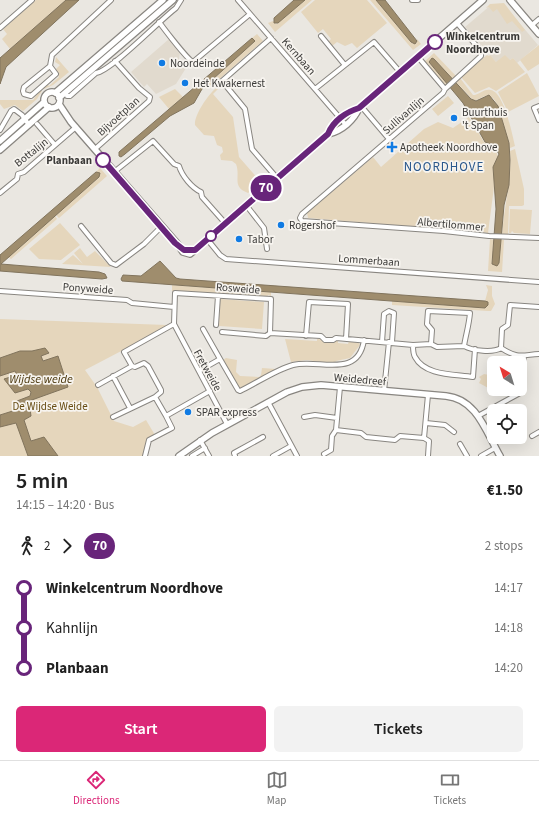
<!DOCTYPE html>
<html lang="en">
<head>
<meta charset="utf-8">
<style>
  :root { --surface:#fff; --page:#f2f2f2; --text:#222; --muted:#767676; --line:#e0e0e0; --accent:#db2777 }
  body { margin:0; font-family:"Source Sans 3",sans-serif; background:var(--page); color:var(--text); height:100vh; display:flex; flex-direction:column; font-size:15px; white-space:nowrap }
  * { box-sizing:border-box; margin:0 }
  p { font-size:13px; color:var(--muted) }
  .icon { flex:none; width:22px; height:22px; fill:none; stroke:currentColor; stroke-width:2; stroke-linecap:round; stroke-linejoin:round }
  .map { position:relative; height:456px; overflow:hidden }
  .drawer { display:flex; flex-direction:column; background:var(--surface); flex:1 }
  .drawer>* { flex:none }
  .badge { padding:0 8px; border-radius:13px; font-size:14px; line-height:26px }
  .needle { width:26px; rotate:322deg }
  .buttons { position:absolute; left:487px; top:356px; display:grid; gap:8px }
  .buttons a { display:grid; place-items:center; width:40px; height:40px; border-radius:6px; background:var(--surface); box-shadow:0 4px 16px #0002; font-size:20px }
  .map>.badge { position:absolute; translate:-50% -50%; box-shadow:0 0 0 2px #fff }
  .legs { display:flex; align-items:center; gap:6px; height:44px; padding:0 16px; font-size:13px }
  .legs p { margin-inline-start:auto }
  .headline { display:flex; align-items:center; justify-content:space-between; height:68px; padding:0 16px }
  h1 { font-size:22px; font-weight:600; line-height:30px }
  .cta { display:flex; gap:8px; margin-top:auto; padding:8px 16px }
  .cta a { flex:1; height:46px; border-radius:6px; background:var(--accent); color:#fff; font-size:16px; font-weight:600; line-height:46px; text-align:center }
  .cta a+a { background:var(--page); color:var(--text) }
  ul { padding:0 16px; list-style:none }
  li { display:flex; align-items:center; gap:14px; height:40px; font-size:15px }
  li i { display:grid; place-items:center; width:6px; height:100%; margin:0 5px; background:currentColor }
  li i::after { content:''; width:10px; height:10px; margin:-5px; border:3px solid; border-radius:50%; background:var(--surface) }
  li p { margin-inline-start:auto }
  li:first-child i { background:linear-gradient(#0000 50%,currentColor 0) }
  li:last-child i { background:linear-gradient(currentColor 50%,#0000 0) }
  .tabs { display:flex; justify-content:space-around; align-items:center; height:56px; border-top:1px solid var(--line); background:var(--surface); font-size:11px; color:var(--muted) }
  .tabs a { display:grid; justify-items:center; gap:2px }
  .tabs .on { color:var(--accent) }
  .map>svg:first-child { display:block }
  .built { fill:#e1dace }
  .green { fill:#e5d6bc }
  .water { fill:#9f8d6d; stroke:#81745d }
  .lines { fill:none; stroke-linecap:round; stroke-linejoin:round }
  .minor-casing { stroke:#898681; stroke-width:6 }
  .tertiary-casing { stroke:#898681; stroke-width:8 }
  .minor { stroke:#fff; stroke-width:4 }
  .tertiary { stroke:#fff; stroke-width:5.5 }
  .line-1-casing { stroke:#fff; stroke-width:9 }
  .line-1 { stroke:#68257a; stroke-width:6 }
  .stop-1-dot { fill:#fff; stroke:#68257a; stroke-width:2 }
  .poi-dot { fill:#117be3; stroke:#f7f4ef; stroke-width:1.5 }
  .labels { text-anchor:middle; stroke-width:3.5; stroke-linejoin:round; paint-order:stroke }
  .stop-label { font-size:11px; font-weight:bold; fill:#3b3a38; stroke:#f7f4ef; text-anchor:start }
  .street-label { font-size:11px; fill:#3b3a38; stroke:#f7f4ef }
  .poi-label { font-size:11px; fill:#3b3a38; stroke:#f7f4ef; text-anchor:start }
  .park-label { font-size:11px; fill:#674c13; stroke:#f7f4ef }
  .water-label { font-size:12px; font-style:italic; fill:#4b370c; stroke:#f7f4ef }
  .quarter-label { font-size:13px; letter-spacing:1px; fill:#2b588c; stroke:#f7f4ef }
</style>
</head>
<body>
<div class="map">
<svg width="539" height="456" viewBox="0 0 539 456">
  <rect width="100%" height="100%" fill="#eae7e1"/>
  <path class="built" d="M491 5 505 6 538 45 517 63 513 58 510 60 496 62 465 27Z
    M169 39 180 52 179 59 186 68 176 84 156 94 147 84 144 87 131 72Z"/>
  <path class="green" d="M36 0H66L10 49 2 39 7 34 3 29Z
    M305 0H312L275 32 268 23 273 21 276 24 278 23Z
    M315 0H367L387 23 357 48 352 43 345 46 337 42 332 46 328 42 331 39 323 29 318 33 301 12Z
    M370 0H376L412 43 417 41V39L421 44 413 50Z
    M504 3 525 30 522 32 512 21 507 24 497 9 493 12 489 7 486 8 490 4Z
    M257 34 263 41 209 88 207 85 255 41 252 38Z
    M539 45V64L528 71 520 60Z
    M434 53 456 76 452 79 434 59 430 60 432 66 448 83 446 85 442 84 424 62Z
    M487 55 489 56 490 55 496 62 505 55 510 60 513 58 525 72 496 91 489 87 475 93 461 77Z
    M56 57 69 72 53 85 44 89 43 87 47 84 49 86 59 77 55 70 60 65 55 62Z
    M527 73 539 96 508 112 498 92Z
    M460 78 473 95C479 95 484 88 491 90 504 93 512 133 515 146L510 148 498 106 493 98 485 96 474 101 456 82Z
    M216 88 218 89 213 94 233 117 239 157 260 181 264 180 248 193C231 187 241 177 236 164L232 161 221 160 220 155 223 152 222 147 217 145 214 136 204 135 195 125C194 115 208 95 216 88Z
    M175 89 183 97 169 109 159 97Z
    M40 90 42 91 37 99 23 111 15 105 4 109 0 104V100H33Z
    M448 96 454 103 438 116 432 109Z
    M469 117 484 142 494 147 498 156 488 233 308 218 307 213 373 157 381 167 424 129 438 122 453 128Z
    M515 149 524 189V205L522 206H509L508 235H502C504 207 512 179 510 151Z
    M100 168 107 176 59 218 56 215 99 177 98 172H96Z
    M510 209 532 210 530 234 514 233 512 231 511 233H509Z
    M55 216 57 219 11 259 8 257Z
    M60 223 80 245 61 260 39 259 29 249Z
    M490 239 494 240 492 264 499 263 500 240H504L502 272 488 271Z
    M80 248 87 257 95 251 111 267 62 264 73 255 83 264 74 253Z
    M172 285 271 292V296L268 295 267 298 172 291Z
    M486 285 492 286V296L495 304 491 311H488L392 305V301L485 307 488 303 485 301 488 290Z
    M220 299 264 302 262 329 219 326Z
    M0 319 167 325V327L85 370 97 387 114 421 133 427 146 420 155 435 147 440 144 456H0Z
    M285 339 317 341V339H322L325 342H333L335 340H338V343L348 344 349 341 359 343 360 345 350 358 336 361 334 364 307 360 291 362Z
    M226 358 237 360 236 372 240 376 259 377 261 375 262 368 276 369 240 389 223 360Z
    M484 374 494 376 492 381 494 382V388L492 390 479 383 481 379 479 377Z"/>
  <path class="water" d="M66 0H79L6 67 0 84V58Z
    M294 0H305L278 23H274V18Z
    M376 0H385L417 41 415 44 411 42Z
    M252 38 255 41 202 89 194 103 170 116 125 154 121 157 119 156V152Z
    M432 58 434 59 471 99 476 101 489 95 498 106 509 143 510 160 509 185 504 205 499 263 497 266 492 264 496 209 493 167 499 154 493 145 485 142 463 103 429 62Z
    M96 172 100 173 99 177 1 264 99 272 105 274 107 278 102 279 0 271V255Z
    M160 261 176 278 180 279 485 301 488 302V305L485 308 122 281 121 279 123 275 141 276Z
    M45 348 49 353 41 356 43 361 58 356 68 387 29 401 31 416 24 420 31 441 44 437 58 456H28L16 423 0 427V415L19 409 17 401 30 396 31 392 28 389 15 393 4 379 17 375 15 371 0 376V358L20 351H32Z"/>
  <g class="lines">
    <g class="minor-casing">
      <path id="minor" d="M238 0 346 125
        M412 0H418
        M159 22C165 30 188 60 193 62L250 14
        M457 23 481 51V56L445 89 443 93 302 214 300 218 302 221 444 231 489 236 539 238
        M532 25 539 19
        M0 28 32 0
        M321 36 344 64
        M271 38 222 81 245 109 252 149 277 178
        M418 57 445 89
        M50 66 24 87 23 91 24 94 31 96 56 74 50 66 52 55 111 0
        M315 89 374 42 400 72
        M67 96H70L96 73C111 71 160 20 176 8L181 0
        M361 106 389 139
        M539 106 534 108 539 120
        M37 124 55 145
        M0 130 11 111 14 109 22 115 29 125
        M95 149 149 101 150 97 139 88 115 61
        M114 172 153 141 174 164 179 166C182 176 192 188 201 192L202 197 225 223
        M0 193 17 179 18 174 24 172 76 127
        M246 205 264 228 267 249
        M81 226 111 263 116 265 144 244 161 227
        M207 239 220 255 226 259 539 282
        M0 291 113 299 127 300 132 303 174 307
        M216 325 218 296
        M203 329 220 359
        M222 332 266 336 270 333
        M306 336 309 302 348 304 346 339
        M382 342 384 314 389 311 394 313 392 342
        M431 344 432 330 427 324 428 311 470 313C469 325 466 334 464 346
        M413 345C413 348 413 354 415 357 425 376 455 374 473 377L475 349
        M464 346C473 351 493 353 501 348
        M501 348 502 329 508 325 510 305 539 307
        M501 348C518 359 522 355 539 354
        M132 366 124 352 174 324
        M199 371 220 359 238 390 240 391C257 383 275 370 293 365 318 358 358 380 364 340
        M113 376 130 408
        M98 385 132 366 135 367 144 363 148 366 161 390V392L155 397 113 417
        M384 391 389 342
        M428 395 424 438 429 441 428 456
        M155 397 166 416 210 391
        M268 402 297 456
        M478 416 520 393 524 356
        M304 417 315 415 337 418
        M426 423 445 425 454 432
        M227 424 174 324 175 293 271 299 270 333 321 336 325 340H333L336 338 413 345 431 344 437 347 464 346
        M336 430 361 433 366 437 395 440 400 436 424 438
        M532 436 539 432
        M200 440 209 456
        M460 444 467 456
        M324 454 331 450 332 436 336 430 340 387
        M145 456 149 440 172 428 166 416
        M192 456 205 448
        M235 456 234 453 263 437
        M273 456 291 446
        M481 456 495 448"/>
    </g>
    <g class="tertiary-casing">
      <path id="tertiary" d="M510 0 539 34
        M44 100a8 8 0 1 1 16 0a8 8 0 1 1-16 0Z
        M55 93 163 0
        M59 98 173 0
        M59 104 71 122 181 248
        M328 134C333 121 346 112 359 108L483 0
        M0 141 44 102
        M0 150 49 107
        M179 246 183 252 190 254 328 134C342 131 354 120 359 108
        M179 456 212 433 287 392 302 387 321 385 446 396C477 399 486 432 500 456"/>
    </g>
    <use href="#minor" class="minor"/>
    <use href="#tertiary" class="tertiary"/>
  </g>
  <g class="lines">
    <g class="line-1-casing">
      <path id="line-1" d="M103 160 175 243 184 250H195L328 134C333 121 346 112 359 108L435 42"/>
    </g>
    <use href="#line-1" class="line-1"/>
  </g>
  <g class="stop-1-dot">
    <circle cx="435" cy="42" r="7"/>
    <circle cx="103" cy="160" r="7"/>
    <circle cx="211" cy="236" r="5"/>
  </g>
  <g class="poi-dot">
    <circle cx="162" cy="63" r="4"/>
    <circle cx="185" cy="83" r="4"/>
    <circle cx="454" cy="118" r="4"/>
    <path d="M390 141h4v4h4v4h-4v4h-4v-4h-4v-4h4z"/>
    <circle cx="281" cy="225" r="4"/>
    <circle cx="239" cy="239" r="4"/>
    <circle cx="188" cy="412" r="4"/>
  </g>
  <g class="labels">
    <g class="stop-label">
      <text x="446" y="40">Winkelcentrum<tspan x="446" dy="13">Noordhove</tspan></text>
      <text x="92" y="164" text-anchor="end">Planbaan</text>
    </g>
    <g class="street-label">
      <text transform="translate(299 56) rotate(49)" y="4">Kernbaan</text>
      <text transform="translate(403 115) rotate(-41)" y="4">Sullivanlijn</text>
      <text transform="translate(118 116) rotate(-42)" y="4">Bijvoetplan</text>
      <text transform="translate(31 152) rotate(-38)" y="4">Bottalijn</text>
      <text transform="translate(451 224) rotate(5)" y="4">Albertilommer</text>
      <text transform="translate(369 260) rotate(4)" y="4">Lommerbaan</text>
      <text transform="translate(88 288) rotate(4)" y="4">Ponyweide</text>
      <text transform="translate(238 288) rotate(4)" y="4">Rosweide</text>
      <text transform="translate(208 370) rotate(61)" y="4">Fretweide</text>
      <text transform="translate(360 379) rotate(5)" y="4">Weidedreef</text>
    </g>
    <g class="poi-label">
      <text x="170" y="67">Noordeinde</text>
      <text x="193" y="87">Het Kwakernest</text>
      <text x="462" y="116">Buurthuis<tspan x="462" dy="13">'t Span</tspan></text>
      <text x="400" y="151">Apotheek Noordhove</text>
      <text x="289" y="229">Rogershof</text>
      <text x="247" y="243">Tabor</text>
      <text x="196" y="416">SPAR express</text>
    </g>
    <g class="park-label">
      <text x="50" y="410">De Wijdse Weide</text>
    </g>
    <g class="water-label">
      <text x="41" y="383">Wijdse weide</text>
    </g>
    <g class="quarter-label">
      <text x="444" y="171">NOORDHOVE</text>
    </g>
  </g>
</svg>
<div class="buttons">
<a><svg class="needle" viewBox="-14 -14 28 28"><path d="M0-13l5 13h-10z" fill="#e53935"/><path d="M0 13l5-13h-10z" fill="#767676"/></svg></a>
<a><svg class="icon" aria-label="locate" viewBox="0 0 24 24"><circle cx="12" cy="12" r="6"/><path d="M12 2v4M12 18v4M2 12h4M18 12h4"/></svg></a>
</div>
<b class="badge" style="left:266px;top:188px;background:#68257a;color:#fff">70</b>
</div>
<section class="drawer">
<div class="headline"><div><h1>5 min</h1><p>14:15 – 14:20 · Bus</p></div><b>€1.50</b></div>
<div class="legs"><svg class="icon" aria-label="walk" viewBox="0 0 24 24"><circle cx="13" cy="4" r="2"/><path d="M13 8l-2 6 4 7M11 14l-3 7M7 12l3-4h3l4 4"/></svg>2<svg class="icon" aria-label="forward" viewBox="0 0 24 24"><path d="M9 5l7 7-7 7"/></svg><b class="badge" style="background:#68257a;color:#fff">70</b><p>2 stops</p></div>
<ul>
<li><i style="color:#68257a"></i><b>Winkelcentrum Noordhove</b><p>14:17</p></li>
<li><i style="color:#68257a"></i><span>Kahnlijn</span><p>14:18</p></li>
<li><i style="color:#68257a"></i><b>Planbaan</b><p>14:20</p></li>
</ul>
<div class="cta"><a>Start</a><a>Tickets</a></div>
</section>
<nav class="tabs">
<a class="on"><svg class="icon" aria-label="directions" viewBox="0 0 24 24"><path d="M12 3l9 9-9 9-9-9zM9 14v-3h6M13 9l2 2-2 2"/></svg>Directions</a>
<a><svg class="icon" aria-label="map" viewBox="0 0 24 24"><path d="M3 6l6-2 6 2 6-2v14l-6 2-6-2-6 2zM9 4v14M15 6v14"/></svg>Map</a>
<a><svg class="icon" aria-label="tickets" viewBox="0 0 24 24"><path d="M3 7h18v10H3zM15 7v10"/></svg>Tickets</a>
</nav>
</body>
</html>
